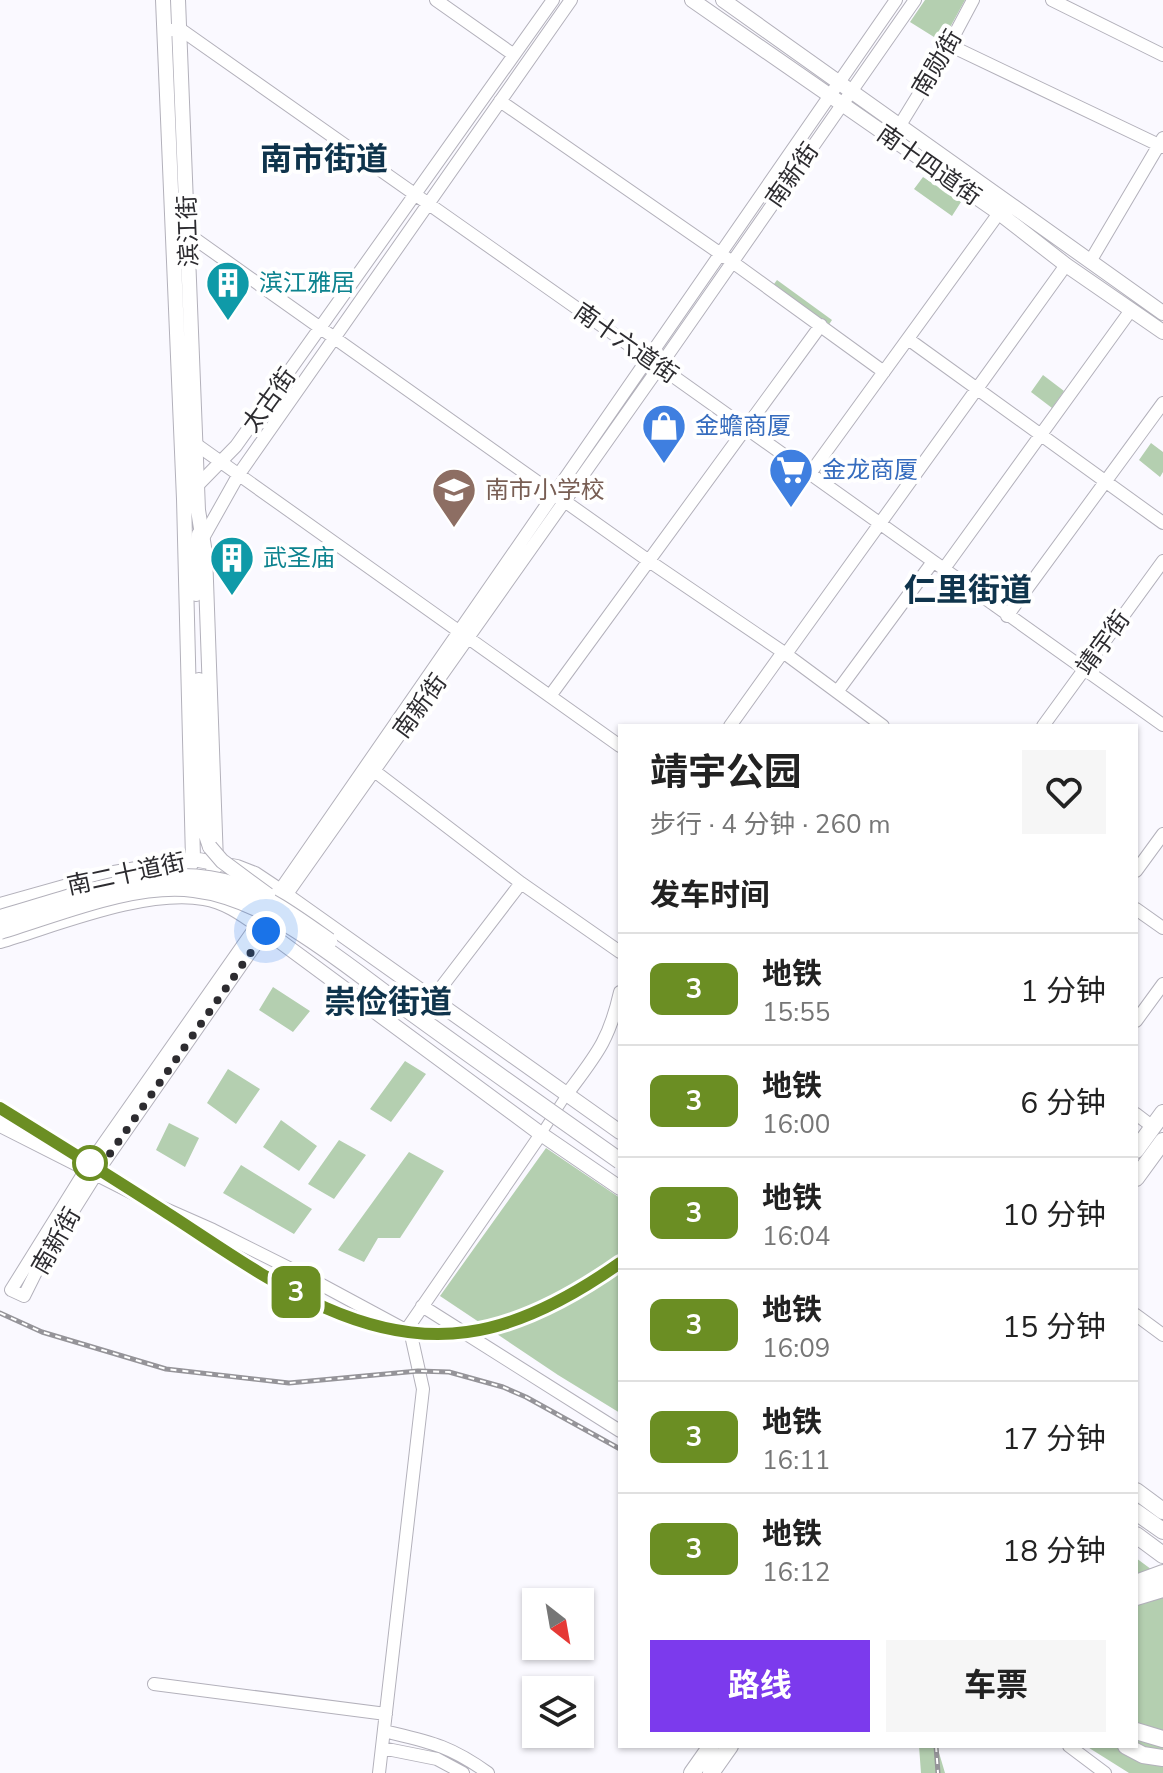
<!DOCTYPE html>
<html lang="zh">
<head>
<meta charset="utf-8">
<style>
  :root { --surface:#fff; --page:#f6f6f6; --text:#222; --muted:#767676; --line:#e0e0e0; --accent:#7c3aed }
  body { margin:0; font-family:"Nunito Sans","Noto Sans SC",sans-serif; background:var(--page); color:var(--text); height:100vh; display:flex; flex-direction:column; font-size:30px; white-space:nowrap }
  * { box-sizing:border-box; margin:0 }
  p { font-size:26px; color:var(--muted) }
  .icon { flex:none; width:44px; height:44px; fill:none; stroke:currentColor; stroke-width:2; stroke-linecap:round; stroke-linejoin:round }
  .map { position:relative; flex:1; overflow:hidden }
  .sheet { position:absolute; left:618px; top:724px; width:520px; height:1024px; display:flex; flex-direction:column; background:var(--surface); border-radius:0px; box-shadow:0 2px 6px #0004 }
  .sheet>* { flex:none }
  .badge { padding:0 16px; border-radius:12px; font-size:28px; line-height:52px }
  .needle { width:52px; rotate:149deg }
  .fabs { position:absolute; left:522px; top:1588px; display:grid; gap:16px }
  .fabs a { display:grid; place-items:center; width:72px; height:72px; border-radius:0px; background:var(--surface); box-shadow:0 2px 6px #0004; font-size:40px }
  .you { position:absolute; width:40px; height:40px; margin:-20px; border:6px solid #fff; border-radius:50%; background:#1a73e8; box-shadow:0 0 0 12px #1a73e833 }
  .map>.badge { position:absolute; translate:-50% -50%; box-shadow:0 0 0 4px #fff }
  h2 { padding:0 32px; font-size:30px; line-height:72px }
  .round { display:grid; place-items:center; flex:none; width:84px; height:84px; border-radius:0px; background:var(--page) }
  .summary { display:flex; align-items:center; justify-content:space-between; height:136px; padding:0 32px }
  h1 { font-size:38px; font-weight:700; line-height:60px }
  .primary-button { display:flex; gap:16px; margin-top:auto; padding:16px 32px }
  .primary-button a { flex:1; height:92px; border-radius:0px; background:var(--accent); color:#fff; font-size:32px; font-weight:700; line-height:92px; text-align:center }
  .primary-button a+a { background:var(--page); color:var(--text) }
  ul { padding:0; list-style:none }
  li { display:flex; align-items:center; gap:24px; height:112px; padding:0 32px; border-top:2px solid var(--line) }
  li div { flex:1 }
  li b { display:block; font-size:30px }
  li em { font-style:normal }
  li .badge { min-width:88px; font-weight:700; text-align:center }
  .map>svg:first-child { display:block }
  .green { fill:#b4cfb0 }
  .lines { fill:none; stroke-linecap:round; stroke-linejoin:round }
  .street-casing { stroke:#b3b1bb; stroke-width:11 }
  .secondary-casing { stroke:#b3b1bb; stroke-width:14 }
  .primary-casing { stroke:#b3b1bb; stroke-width:16 }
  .highway-casing { stroke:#b3b1bb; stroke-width:18 }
  .street { stroke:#fff; stroke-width:9 }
  .secondary { stroke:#fff; stroke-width:12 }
  .primary { stroke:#fff; stroke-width:14 }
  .highway { stroke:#fff; stroke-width:16 }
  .rail-casing { stroke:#959499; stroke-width:5 }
  .rail { stroke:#fff; stroke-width:2; stroke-dasharray:6; stroke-linecap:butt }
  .primary-bridge-casing { stroke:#b3b1bb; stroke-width:16; stroke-linecap:butt }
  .highway-bridge-casing { stroke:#b3b1bb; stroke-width:18; stroke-linecap:butt }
  .primary-bridge { stroke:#fff; stroke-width:14 }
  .highway-bridge { stroke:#fff; stroke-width:16 }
  .line-casing { stroke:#fff; stroke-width:18 }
  .line { stroke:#6b8e23; stroke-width:12 }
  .walk { stroke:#2d2c30; stroke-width:8; stroke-dasharray:0 14.4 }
  .stop-dot { fill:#fff; stroke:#6b8e23; stroke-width:4 }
  .labels { text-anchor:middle; stroke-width:8; stroke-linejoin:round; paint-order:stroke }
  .street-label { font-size:24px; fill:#2d2c30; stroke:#fff }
  .culture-label { font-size:24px; fill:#0d838f; stroke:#fff; text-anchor:start }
  .shop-label { font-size:24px; fill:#366cbe; stroke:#fff; text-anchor:start }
  .education-label { font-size:24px; fill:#785e54; stroke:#fff; text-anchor:start }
  .district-label { font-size:32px; font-weight:bold; fill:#0f344c; stroke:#fff }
</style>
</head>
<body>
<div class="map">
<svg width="1163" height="1773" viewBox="0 0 1163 1773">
  <rect width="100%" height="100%" fill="#faf9ff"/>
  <path class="green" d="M925 0H965L942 42 910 22Z
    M923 177 961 202 952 216 914 189Z
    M777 280 832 320 828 326 774 284Z
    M1043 375 1064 391 1052 408 1031 392Z
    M1151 443 1163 452V472L1160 477 1139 460Z
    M273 987 310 1011 293 1032 259 1010Z
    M405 1061 426 1074 391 1122 370 1109Z
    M228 1069 260 1089 236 1124 207 1103Z
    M281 1120 317 1146 299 1171 263 1147Z
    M169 1123 199 1138 185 1167 156 1150Z
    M339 1140 366 1155 334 1199 308 1184Z
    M546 1148 620 1198V1413L558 1375 440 1296Z
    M409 1152 444 1171 400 1238H378L364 1262 338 1250Z
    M241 1165 312 1209 294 1234 223 1193Z
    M1136 1558 1163 1578V1773H1129L1086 1746H1136Z
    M919 1746H937L945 1773H921Z"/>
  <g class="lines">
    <g class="street-casing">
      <path id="street" d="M541 1134 567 1094"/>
    </g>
    <g class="secondary-casing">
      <path id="secondary" d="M436 0 514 55
        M1052 0 1163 55
        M164 31 180 29 649 359 1163 725
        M949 45 1163 147
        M500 101 731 261 884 372
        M900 125 949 45 973 0
        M183 234H188L649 561 783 652 883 726
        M1091 260 1163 138
        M908 339 1163 523
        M190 440 620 746
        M809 475 999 213
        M193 490 236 446 553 0
        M203 538 239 474 571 0
        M943 570 1131 310
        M196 595 198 534
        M1007 616 1163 403
        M786 654 1066 265
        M837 692 932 563
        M550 696 821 325
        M730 726 783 652
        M1043 726 1163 561
        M373 770 521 883 620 952
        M1136 871 1163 834
        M276 896 896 0
        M282 901 660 366 915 0
        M1136 909 1163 928
        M262 918 90 1163 11 1290 24 1296 41 1262 100 1168 270 924
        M433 998 521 883
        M1136 1021 1163 984
        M567 1094C596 1055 609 1041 620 992
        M1136 1114 1153 1127
        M0 1117 51 1142
        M0 1126 154 1204 213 1230 309 1278 411 1333
        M422 1306 620 1431
        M1136 1315 1163 1335
        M154 1684 386 1714
        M384 1731C430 1742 449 1745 488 1773
        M1069 1746 1105 1773
        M382 1748 437 1759 463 1773
        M379 1773 423 1389 409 1326 541 1134"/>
    </g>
    <g class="primary-casing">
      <path id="primary" d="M163 0 184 499 193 859 177 896
        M178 0 198 510 205 553 216 862 207 890
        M692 0 999 213 1066 265 1163 332
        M723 0 1163 313
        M199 680 204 829 210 847
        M0 905 114 873 193 859 237 867 255 874 279 890 620 1132
        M0 941C58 924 144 888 204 898 224 901 241 913 258 925L541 1134 620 1188"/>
    </g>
    <g class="highway-casing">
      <path id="highway" d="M1136 1150 1163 1113
        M1136 1178 1163 1141
        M1136 1491 1163 1511
        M1136 1512 1163 1531
        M1136 1535 1163 1555
        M1136 1583 1163 1573
        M1136 1597 1163 1589
        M1136 1731 1163 1739
        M1126 1746 1143 1755 1163 1758
        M692 1773 711 1746
        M711 1773 730 1746"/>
    </g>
    <use href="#street" class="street"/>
    <use href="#secondary" class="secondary"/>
    <use href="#primary" class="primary"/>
    <use href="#highway" class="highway"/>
    <g class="rail-casing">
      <path id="rail" d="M0 1313 42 1332 166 1369 289 1383 418 1371 449 1372 503 1387 526 1397 620 1449
        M936 1746 938 1773"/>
    </g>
    <use href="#rail" class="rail"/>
    <g class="primary-bridge-casing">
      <path id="primary-bridge" d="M210 847 222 861 268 895"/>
    </g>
    <g class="highway-bridge-casing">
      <path id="highway-bridge" d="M0 918C70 899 163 860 234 885 268 897 299 920 329 941
        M0 931C57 914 134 881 194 889 271 898 346 966 408 1010 478 1061 549 1111 620 1161"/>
    </g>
    <use href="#primary-bridge" class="primary-bridge"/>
    <use href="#highway-bridge" class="highway-bridge"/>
  </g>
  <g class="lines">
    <g class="line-casing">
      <path id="line" d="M0 1108C55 1142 110 1176 164 1211 253 1268 354 1348 467 1332 521 1325 576 1294 620 1263"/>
    </g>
    <use href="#line" class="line"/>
    <path class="walk" d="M90 1163 100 1168 266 931"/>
  </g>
  <defs>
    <g id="building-pin" transform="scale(2.3)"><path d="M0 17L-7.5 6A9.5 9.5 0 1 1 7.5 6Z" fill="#0f9aa8" stroke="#fff"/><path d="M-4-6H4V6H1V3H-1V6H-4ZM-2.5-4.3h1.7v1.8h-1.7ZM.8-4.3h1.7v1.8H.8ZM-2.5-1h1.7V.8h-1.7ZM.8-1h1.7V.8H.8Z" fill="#fff"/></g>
    <g id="shop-pin" transform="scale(2.3)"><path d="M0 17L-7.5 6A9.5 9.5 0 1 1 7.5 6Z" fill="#3f7fe0" stroke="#fff"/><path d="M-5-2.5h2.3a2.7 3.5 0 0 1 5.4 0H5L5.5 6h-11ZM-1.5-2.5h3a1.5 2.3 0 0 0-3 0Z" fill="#fff"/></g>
    <g id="supermarket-pin" transform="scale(2.3)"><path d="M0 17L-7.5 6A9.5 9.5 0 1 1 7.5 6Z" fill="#3f7fe0" stroke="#fff"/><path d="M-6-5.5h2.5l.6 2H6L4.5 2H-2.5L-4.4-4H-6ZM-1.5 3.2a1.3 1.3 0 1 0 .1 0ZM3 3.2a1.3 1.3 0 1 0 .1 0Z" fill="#fff"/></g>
    <g id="school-pin" transform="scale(2.3)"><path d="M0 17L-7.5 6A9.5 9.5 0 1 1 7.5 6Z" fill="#8d6e63" stroke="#fff"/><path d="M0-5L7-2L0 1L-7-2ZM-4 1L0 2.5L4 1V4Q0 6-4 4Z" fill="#fff"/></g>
  </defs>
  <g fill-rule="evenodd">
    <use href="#building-pin" x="228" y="283"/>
    <use href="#shop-pin" x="664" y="426"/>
    <use href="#supermarket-pin" x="791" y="470"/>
    <use href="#school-pin" x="454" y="490"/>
    <use href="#building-pin" x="232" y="558"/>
  </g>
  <circle class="stop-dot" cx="90" cy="1163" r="16"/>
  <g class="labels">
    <g class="street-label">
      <text transform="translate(937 63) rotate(-59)" y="8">南勋街</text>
      <text transform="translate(929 165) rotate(35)" y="8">南十四道街</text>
      <text transform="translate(792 175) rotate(-55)" y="8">南新街</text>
      <text transform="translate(188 231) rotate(-92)" y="8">滨江街</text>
      <text transform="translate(626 343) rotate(35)" y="8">南十六道街</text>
      <text transform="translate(269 400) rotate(-54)" y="8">太古街</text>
      <text transform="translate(1103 643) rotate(-54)" y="8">靖宇街</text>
      <text transform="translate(420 706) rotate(-54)" y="8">南新街</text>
      <text transform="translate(126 874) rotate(-12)" y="8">南二十道街</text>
      <text transform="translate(56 1241) rotate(-60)" y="8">南新街</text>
    </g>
    <g class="culture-label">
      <text x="259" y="291">滨江雅居</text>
      <text x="263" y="566">武圣庙</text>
    </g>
    <g class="shop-label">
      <text x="695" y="434">金蟾商厦</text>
      <text x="822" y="478">金龙商厦</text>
    </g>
    <g class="education-label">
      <text x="485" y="498">南市小学校</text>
    </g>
    <g class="district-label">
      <text x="324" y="170">南市街道</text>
      <text x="968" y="601">仁里街道</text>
      <text x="388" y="1013">崇俭街道</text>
    </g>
  </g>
</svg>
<div class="fabs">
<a><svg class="needle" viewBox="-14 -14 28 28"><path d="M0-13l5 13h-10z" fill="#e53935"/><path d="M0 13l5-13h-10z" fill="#767676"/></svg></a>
<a><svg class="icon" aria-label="layers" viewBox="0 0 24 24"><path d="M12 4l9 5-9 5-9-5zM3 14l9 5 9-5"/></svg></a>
</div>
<div class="you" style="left:266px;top:931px"></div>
<b class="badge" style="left:296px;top:1292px;background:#6b8e23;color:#fff">3</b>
<section class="sheet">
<div class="summary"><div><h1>靖宇公园</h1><p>步行 · 4 分钟 · 260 m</p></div><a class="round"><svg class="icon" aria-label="heart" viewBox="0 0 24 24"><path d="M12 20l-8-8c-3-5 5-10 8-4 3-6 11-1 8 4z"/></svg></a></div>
<h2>发车时间</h2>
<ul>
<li><span class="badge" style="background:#6b8e23;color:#fff">3</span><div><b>地铁</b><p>15:55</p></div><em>1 分钟</em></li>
<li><span class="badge" style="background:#6b8e23;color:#fff">3</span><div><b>地铁</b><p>16:00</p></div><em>6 分钟</em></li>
<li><span class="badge" style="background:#6b8e23;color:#fff">3</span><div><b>地铁</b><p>16:04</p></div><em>10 分钟</em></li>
<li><span class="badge" style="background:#6b8e23;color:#fff">3</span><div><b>地铁</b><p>16:09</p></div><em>15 分钟</em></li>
<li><span class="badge" style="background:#6b8e23;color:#fff">3</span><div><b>地铁</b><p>16:11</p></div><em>17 分钟</em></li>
<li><span class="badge" style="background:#6b8e23;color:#fff">3</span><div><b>地铁</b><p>16:12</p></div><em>18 分钟</em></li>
</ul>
<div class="primary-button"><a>路线</a><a>车票</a></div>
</section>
</div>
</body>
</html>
